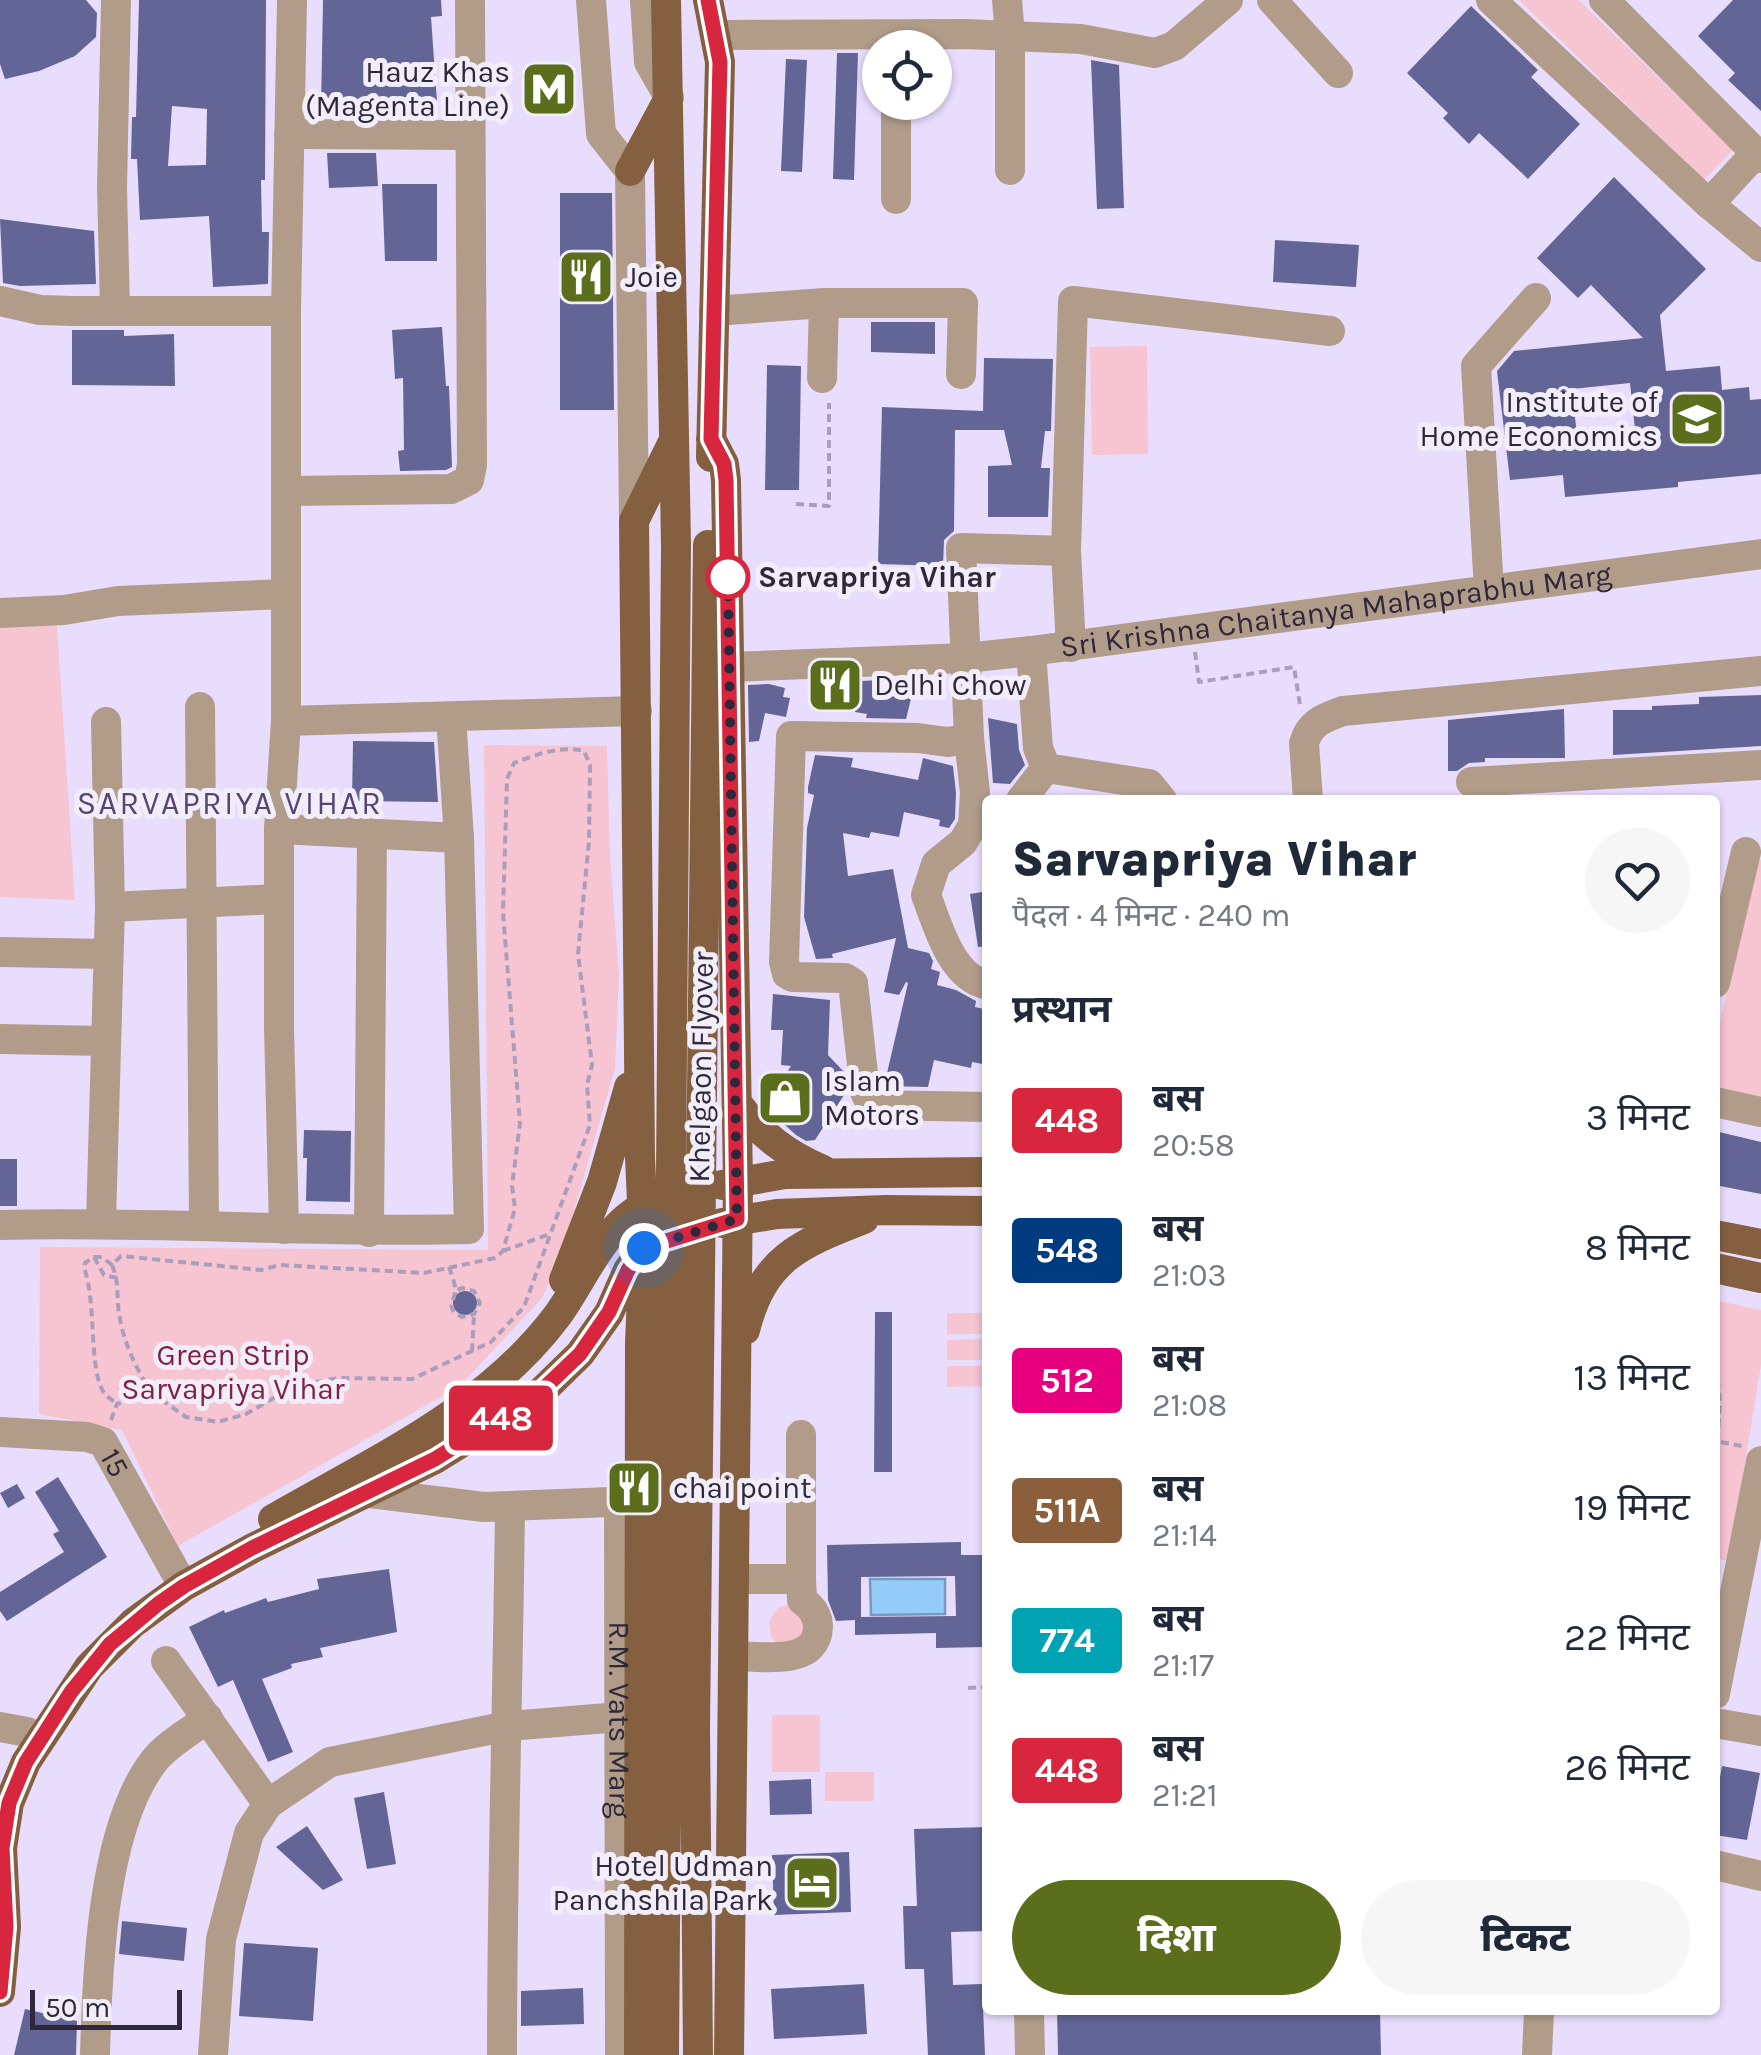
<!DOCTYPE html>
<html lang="hi">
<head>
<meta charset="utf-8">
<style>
  :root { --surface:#fff; --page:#f6f6f7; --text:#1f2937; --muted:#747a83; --accent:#5b6e1c }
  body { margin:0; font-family:Karla,"Noto Sans Devanagari",sans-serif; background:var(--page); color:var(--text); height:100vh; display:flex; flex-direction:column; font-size:38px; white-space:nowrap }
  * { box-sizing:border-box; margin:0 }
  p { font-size:32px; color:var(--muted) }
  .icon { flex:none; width:55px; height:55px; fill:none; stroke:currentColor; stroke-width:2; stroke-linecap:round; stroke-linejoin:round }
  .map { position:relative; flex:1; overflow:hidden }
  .sheet { position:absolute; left:982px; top:795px; width:738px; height:1220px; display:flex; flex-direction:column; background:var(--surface); border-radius:10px; box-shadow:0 2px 8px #0004 }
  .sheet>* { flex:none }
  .badge { padding:0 20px; border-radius:8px; font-size:35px; line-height:65px }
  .tools { position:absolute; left:862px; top:30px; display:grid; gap:20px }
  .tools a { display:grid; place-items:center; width:90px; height:90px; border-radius:50%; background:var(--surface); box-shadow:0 2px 8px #0004; font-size:50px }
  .scale { position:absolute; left:30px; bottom:25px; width:152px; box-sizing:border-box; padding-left:10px; border:5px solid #2f273b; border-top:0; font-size:28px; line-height:35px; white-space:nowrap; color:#2f273b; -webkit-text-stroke:8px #f2eef9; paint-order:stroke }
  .you { position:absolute; width:50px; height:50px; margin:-25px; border:8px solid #fff; border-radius:50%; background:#1a73e8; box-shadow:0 0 0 15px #1a73e833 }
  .map>.badge { position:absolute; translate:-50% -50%; box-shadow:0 0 0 5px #fff }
  h2 { padding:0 30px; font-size:38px; line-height:90px }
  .round { display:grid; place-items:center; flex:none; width:105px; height:105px; border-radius:52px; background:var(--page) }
  .overview { display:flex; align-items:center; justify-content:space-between; height:170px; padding:0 30px }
  h1 { font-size:48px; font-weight:800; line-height:75px }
  .cta { display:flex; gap:20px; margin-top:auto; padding:20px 30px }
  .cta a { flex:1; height:115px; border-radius:60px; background:var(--accent); color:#fff; font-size:40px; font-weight:800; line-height:115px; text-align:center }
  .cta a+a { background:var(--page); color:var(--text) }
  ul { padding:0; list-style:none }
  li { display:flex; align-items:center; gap:30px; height:130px; padding:0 30px }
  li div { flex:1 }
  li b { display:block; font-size:38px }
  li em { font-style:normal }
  li .badge { min-width:110px; font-weight:700; text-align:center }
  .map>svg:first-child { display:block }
  .green { fill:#f7c4d1 }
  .water { fill:#94ccf7; stroke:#769abf; stroke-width:2.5 }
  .building { fill:#636596; fill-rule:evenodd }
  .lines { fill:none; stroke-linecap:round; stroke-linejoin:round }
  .path { stroke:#a99ebb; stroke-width:4; stroke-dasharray:8 5; stroke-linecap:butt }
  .minor { stroke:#b19c8a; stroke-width:30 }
  .major { stroke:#846040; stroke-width:30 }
  .major-bridge { stroke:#846040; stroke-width:30 }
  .line-casing { stroke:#fff; stroke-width:22 }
  .line { stroke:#d7263d; stroke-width:15 }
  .walk { stroke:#2f273b; stroke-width:10; stroke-dasharray:0 18 }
  .stop-dot { fill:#fff; stroke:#d7263d; stroke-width:5 }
  .labels { text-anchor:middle; stroke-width:10; stroke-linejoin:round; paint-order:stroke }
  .poi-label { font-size:30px; fill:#2f273b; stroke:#f2eef9; text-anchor:start }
  .stop-label { font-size:30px; font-weight:bold; fill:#2f273b; stroke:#f2eef9; text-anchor:start }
  .street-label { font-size:30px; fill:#2f273b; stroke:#f2eef9 }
  .park-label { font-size:30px; fill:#811f45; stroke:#f2eef9 }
  .neighbourhood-label { font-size:32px; letter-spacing:2.5px; fill:#564472; stroke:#f2eef9 }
</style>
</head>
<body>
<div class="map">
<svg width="1761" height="2055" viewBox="0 0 1761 2055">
  <rect width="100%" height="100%" fill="#e9ddfe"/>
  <path class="green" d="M1519 0H1579L1733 150 1704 180Z
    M1147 346 1148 454 1092 455 1090 347Z
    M48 610 57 627 75 900 0 897V615Z
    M484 745 607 746 610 857 619 975 615 1069 560 1259 542 1298 460 1386 178 1546 122 1430 39 1414 40 1247 488 1250Z
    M1758 860H1761V1102L1715 1092V1043Z
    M1715 1300 1761 1310V1365L1729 1561 1715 1558Z
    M947 1313H987V1334H947Z
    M987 1339V1360H947V1340Z
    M947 1366H987V1386L947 1387Z
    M786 1605 802 1609 806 1639 776 1643 771 1637 769 1621 778 1608Z
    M772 1715H820V1772H772Z
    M825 1772H874V1801H825Z"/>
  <path class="water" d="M870 1579H945V1614L871 1615Z"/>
  <path class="building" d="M0 0H86L97 13 96 37 75 56 39 71 5 79 0 64Z
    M139 0H266L265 180H261L262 232H269L268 284 213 287 209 216 140 220 137 159H131L132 117H136ZM172 106 207 109 206 165 168 166Z
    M323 0H441L442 16 431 17 438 116 314 115V109L321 108Z
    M1733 0H1761V111L1728 80 1735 73 1698 36Z
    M1471 6 1538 70 1531 77 1580 124 1528 179 1479 133 1469 144 1443 118 1448 113 1407 73Z
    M837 53H858L854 180 833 179Z
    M786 59 807 60 802 172 781 171Z
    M1091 60 1119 65 1124 208 1097 209Z
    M327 153H376L378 186 329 188Z
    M1614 177 1706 269 1660 315 1666 371 1720 366 1722 390 1749 387 1750 400 1761 399V474L1678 482V487L1565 497 1563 475 1510 480 1497 371 1514 351 1643 338 1591 285 1578 298 1537 258ZM1630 383 1636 439 1578 445 1572 389Z
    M382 184H437V261H385Z
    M560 193H612L614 410H560Z
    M0 219 94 231 96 284 20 286 3 283Z
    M1275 240 1359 245 1356 287 1273 282Z
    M871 322H935V354L871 352Z
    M442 327 446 386H449L452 467 446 470 400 471 398 451 404 450 403 378 395 379 392 330Z
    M72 330H124V336L174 334 175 386 72 385Z
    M984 358 1053 359 1051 431H1045L1041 468H1050L1048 517H988V466L1012 465 1004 430H955L954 531 944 540 943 566 878 564 882 407 983 411Z
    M767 365 801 366 799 490H765Z
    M904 679 903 685 914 687 906 719 866 718 867 714 855 712 861 681Z
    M769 684 785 688 783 697 790 698 786 717 765 713 759 741 749 742 748 685Z
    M1761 695V746L1613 755V710H1652V706L1699 704V697Z
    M1564 709 1565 758H1485V762L1469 763 1457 771H1448V720Z
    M988 718 1017 724 1019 750 1025 765 1010 784 993 783Z
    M353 741 434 742 438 802 352 801Z
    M815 755 853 758 851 767 918 780 923 758 953 766 956 793 955 819 949 828 939 826 940 820 904 812 899 837 871 832 869 838 843 833 848 876 893 869 908 948 929 953 933 961 931 969 940 972 937 985 956 990 976 1001 975 1007 988 1010V1065L972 1062 971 1068 934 1060 928 1087 884 1086 908 983 906 982 899 995 884 992 896 938 832 954 833 958 816 959 804 917 807 828 814 795 808 793V787Z
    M988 891V946L978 947 970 894Z
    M773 994 830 1000 828 1055 844 1072 846 1092 815 1140 806 1141 796 1135 764 1106 791 1066 781 1065 783 1030H771Z
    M304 1130 351 1131 350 1202 306 1201 307 1158H303Z
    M1715 1131 1761 1142V1194L1715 1185Z
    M0 1159H17V1206H0Z
    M453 1303a12 12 0 1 1 24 0a12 12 0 1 1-24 0Z
    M875 1312H892V1472H874Z
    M58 1477 107 1557 7 1621 0 1611V1592L64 1552 53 1534 59 1531 35 1492Z
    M17 1484 25 1498 8 1508 0 1493Z
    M961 1542V1555H988V1607H983L984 1647 936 1648V1633L855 1635V1620L836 1621 828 1600 827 1545ZM955 1576 956 1616 861 1617V1577Z
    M389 1569 397 1632 320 1648 323 1657 291 1664 292 1668 262 1679 293 1752 268 1762 233 1680 218 1687 189 1627 224 1610 225 1613 266 1598 268 1602 319 1589 317 1579Z
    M1722 1766 1760 1773 1747 1840 1715 1835V1806Z
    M811 1779 812 1814 770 1815 769 1781Z
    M384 1792 396 1864 367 1869 354 1798Z
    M307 1826 343 1880 323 1890 276 1847Z
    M988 1827V1931L951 1932 953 1985 982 1984 985 2055H928L924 1969H905L903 1906H917L914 1829Z
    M849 1852 851 1912 774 1915 772 1855Z
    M122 1921 187 1928 184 1961 119 1954Z
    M244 1943 318 1948 313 2021 239 2016Z
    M864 1984 867 2034 774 2039 771 1989Z
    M583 1988 584 2024 521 2026V1991Z
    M25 2009 77 2021 76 2055H14Z
    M1057 2010H1380L1381 2055H1058Z"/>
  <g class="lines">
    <path class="path" d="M796 504 829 506V403
      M1195 652 1199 682 1294 667 1300 705
      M503 1251 550 1234
      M94 1257 104 1275 117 1278
      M112 1265 102 1257H94L85 1263 84 1268C97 1302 88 1368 104 1393 107 1397 112 1400 116 1403
      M449 1267C451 1273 456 1285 455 1291 454 1305 444 1307 462 1317L474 1314 480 1303 474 1291 462 1288 455 1291
      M472 1351 474 1316
      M1715 1354 1720 1402 1715 1478
      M111 1420 117 1404 152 1393 186 1417 218 1422 246 1414 277 1396 316 1382 339 1378 412 1379 491 1342 524 1307 590 1125 587 1085 592 1065 578 954 589 841 590 765 584 751C560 745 536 755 514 763L507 779 503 913 520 1123 512 1186 515 1208 503 1251 495 1258 424 1273 280 1265 261 1270 121 1256 112 1265C118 1280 117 1289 118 1304 120 1335 135 1368 152 1393
      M1721 1442 1742 1446
      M968 1688 988 1687"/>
    <g class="minor">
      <path d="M591 0 601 134 630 171 634 521"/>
      <path d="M645 0 649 62 669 97"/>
      <path d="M1007 0 1010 36V170"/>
      <path d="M1272 0 1338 73"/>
      <path d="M1491 0 1709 204 1761 247"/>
      <path d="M1604 0 1761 158"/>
      <path d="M720 35 966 34 1081 39 1155 53 1174 46 1228 0"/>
      <path d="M896 102V199"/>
      <path d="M289 134 469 135"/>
      <path d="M1709 204 1756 153"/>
      <path d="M0 301 40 310 73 311H286"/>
      <path d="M115 309 112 188 116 0"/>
      <path d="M714 311 824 303H963L961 374"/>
      <path d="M822 378 824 303"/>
      <path d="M286 491 451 489 469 480 472 465 470 0"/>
      <path d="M1489 590 1476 366 1536 298"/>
      <path d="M0 613 64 610 118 601 284 594"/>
      <path d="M1071 647 1066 551 1073 301 1330 331"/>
      <path d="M1031 651 1038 748 1046 768 1149 784 1162 800"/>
      <path id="s1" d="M729 667 966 658 1031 651 1761 554"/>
      <path d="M200 707 204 1226"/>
      <path d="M286 721 637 711"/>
      <path d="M969 738 948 742 918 738 791 736 784 962 787 974 792 977 845 978 853 983 865 1092 871 1105 988 1107"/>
      <path d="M1471 782 1761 765"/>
      <path d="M1021 800 1046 768"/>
      <path d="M1308 800 1304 743C1310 722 1324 718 1343 711L1761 671"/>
      <path d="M279 829 459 838"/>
      <path d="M110 907 279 899"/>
      <path d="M0 952 107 954"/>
      <path d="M1715 983 1746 852"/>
      <path d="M988 985C951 978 938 926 926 895L936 864 963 842 973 825 975 793 969 738 961 548 1066 551"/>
      <path d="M0 1039 104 1041"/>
      <path d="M1715 1102 1761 1112"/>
      <path d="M101 1222 110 907 106 722"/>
      <path d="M0 1225C157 1221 313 1233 469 1229L459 838 451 717"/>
      <path d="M284 1229 279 1028V829L286 721V311L292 0"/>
      <path d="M369 1232 372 834"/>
      <path id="s2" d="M0 1432 87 1437 103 1442 176 1573"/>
      <path d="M801 1435V1579"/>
      <path d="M370 1493 484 1507 636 1501"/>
      <path id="s3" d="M619 1502 620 2055"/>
      <path d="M734 1656C760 1656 817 1667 818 1627 818 1615 812 1607 802 1600L801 1579H735"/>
      <path d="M166 1661 268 1804"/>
      <path d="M1715 1694 1761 1461"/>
      <path d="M1715 1723 1761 1731"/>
      <path d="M0 1727 27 1732"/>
      <path d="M1715 1865 1761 1876"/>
      <path d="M1029 2010 1030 2055"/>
      <path d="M95 2055C97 1973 102 1828 154 1761 167 1744 191 1731 208 1718"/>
      <path d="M213 2055 221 1939 249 1833 268 1804 330 1762 508 1726 620 1717"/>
      <path d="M502 2055C502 1872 508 1690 510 1507"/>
      <path d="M1537 2055 1539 2010"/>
    </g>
    <path class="major" d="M666 0 676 545
      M708 0 720 62 711 457
      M630 171 668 100
      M711 439 724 464 726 480 738 1182 729 2055
      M737 1103C761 1135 786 1154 823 1170
      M722 1185 785 1174 988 1172
      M722 1223 777 1214 886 1210 988 1211
      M1715 1235 1761 1244
      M1715 1268 1761 1278
      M564 1280 602 1182 629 1087
      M745 1330C763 1258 800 1244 864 1219
      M273 1519C373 1461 486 1411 557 1316 585 1278 605 1220 653 1202
      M0 1992 6 1927 2 1848 9 1803 26 1762 89 1667 133 1623 184 1586 253 1548 435 1459 538 1395 580 1354 609 1313 628 1270 641 1252
      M639 2055 640 1343 644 1248 640 1157 634 521 674 440"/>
    <path class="major-bridge" d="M664 2055 676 545
      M698 2055 695 1729 708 545"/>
  </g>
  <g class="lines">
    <g class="line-casing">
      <path id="line" d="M0 1992 6 1927 2 1848 9 1803 26 1762 71 1692 110 1644 158 1604 184 1586 252 1548 435 1459 538 1394 580 1354 609 1312 628 1270 644 1248 737 1219 726 480 724 464 711 439 720 62 708 0"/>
    </g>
    <use href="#line" class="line"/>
    <path class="walk" d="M644 1248 737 1219 728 577"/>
  </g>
  <defs>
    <g id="metro-square" transform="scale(2.875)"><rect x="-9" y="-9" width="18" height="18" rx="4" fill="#5b6e1c" stroke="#f2eef9"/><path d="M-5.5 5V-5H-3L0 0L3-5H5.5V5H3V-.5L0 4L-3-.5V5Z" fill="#fff"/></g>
    <g id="restaurant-square" transform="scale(2.875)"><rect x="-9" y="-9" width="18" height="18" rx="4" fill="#5b6e1c" stroke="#f2eef9"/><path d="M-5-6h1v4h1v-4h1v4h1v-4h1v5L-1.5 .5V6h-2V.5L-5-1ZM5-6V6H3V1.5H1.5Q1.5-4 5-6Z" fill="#fff"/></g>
    <g id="university-square" transform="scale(2.875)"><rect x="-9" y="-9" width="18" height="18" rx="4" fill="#5b6e1c" stroke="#f2eef9"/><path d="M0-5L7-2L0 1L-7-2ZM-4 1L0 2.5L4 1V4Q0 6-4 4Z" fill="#fff"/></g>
    <g id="shop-square" transform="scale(2.875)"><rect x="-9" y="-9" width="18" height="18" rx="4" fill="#5b6e1c" stroke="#f2eef9"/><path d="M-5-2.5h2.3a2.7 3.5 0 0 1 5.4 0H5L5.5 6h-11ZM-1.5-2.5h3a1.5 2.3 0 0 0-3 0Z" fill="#fff"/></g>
    <g id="hotel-square" transform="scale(2.875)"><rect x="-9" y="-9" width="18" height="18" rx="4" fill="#5b6e1c" stroke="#f2eef9"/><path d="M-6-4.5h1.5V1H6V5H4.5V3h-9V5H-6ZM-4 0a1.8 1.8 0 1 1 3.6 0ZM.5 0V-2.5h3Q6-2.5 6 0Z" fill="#fff"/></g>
  </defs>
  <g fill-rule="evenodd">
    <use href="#metro-square" x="549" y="89"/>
    <use href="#restaurant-square" x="586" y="277"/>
    <use href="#university-square" x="1697" y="419"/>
    <use href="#restaurant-square" x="835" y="685"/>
    <use href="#shop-square" x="785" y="1098"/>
    <use href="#restaurant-square" x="634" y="1488"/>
    <use href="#hotel-square" x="812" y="1883"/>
  </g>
  <circle class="stop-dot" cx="728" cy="577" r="20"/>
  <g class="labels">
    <g class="poi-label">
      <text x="510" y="82" text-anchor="end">Hauz Khas<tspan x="510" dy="34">(Magenta Line)</tspan></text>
      <text x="625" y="287">Joie</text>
      <text x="1658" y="412" text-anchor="end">Institute of<tspan x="1658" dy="34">Home Economics</tspan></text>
      <text x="874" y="695">Delhi Chow</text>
      <text x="824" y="1091">Islam<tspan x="824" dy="34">Motors</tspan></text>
      <text x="673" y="1498">chai point</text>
      <text x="773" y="1876" text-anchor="end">Hotel Udman<tspan x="773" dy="34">Panchshila Park</tspan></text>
    </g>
    <g class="stop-label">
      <text x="758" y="587">Sarvapriya Vihar</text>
    </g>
    <g class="street-label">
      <text dy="10" stroke="none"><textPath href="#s1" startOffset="610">Sri Krishna Chaitanya Mahaprabhu Marg</textPath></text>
      <text transform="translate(701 1067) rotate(-89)" y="10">Khelgaon Flyover</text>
      <text dy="10" stroke="none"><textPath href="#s2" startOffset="128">15</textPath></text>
      <text dy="10" stroke="none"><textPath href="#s3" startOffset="218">R.M. Vats Marg</textPath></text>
    </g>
    <g class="park-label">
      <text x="233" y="1365">Green Strip<tspan x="233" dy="34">Sarvapriya Vihar</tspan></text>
    </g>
    <g class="neighbourhood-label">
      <text x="230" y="814">SARVAPRIYA VIHAR</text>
    </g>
  </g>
</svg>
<div class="tools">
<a><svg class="icon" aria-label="locate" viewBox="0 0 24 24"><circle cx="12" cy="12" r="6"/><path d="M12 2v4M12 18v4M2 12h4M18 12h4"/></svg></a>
</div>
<div class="scale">50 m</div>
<div class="you" style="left:644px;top:1248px"></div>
<b class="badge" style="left:501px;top:1418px;background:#d7263d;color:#fff">448</b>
<section class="sheet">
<div class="overview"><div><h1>Sarvapriya Vihar</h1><p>पैदल · 4 मिनट · 240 m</p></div><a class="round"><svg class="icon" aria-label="heart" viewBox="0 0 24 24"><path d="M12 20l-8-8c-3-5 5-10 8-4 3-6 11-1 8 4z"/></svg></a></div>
<h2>प्रस्थान</h2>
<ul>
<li><span class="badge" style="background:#d7263d;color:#fff">448</span><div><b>बस</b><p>20:58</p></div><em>3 मिनट</em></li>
<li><span class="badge" style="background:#003b80;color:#fff">548</span><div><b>बस</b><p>21:03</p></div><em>8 मिनट</em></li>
<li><span class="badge" style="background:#e6007e;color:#fff">512</span><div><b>बस</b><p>21:08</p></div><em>13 मिनट</em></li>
<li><span class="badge" style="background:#8b5e3c;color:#fff">511A</span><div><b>बस</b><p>21:14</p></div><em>19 मिनट</em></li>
<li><span class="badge" style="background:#00a3b4;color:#fff">774</span><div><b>बस</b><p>21:17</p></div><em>22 मिनट</em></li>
<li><span class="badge" style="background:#d7263d;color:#fff">448</span><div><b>बस</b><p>21:21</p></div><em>26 मिनट</em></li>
</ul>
<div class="cta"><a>दिशा</a><a>टिकट</a></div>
</section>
</div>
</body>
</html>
